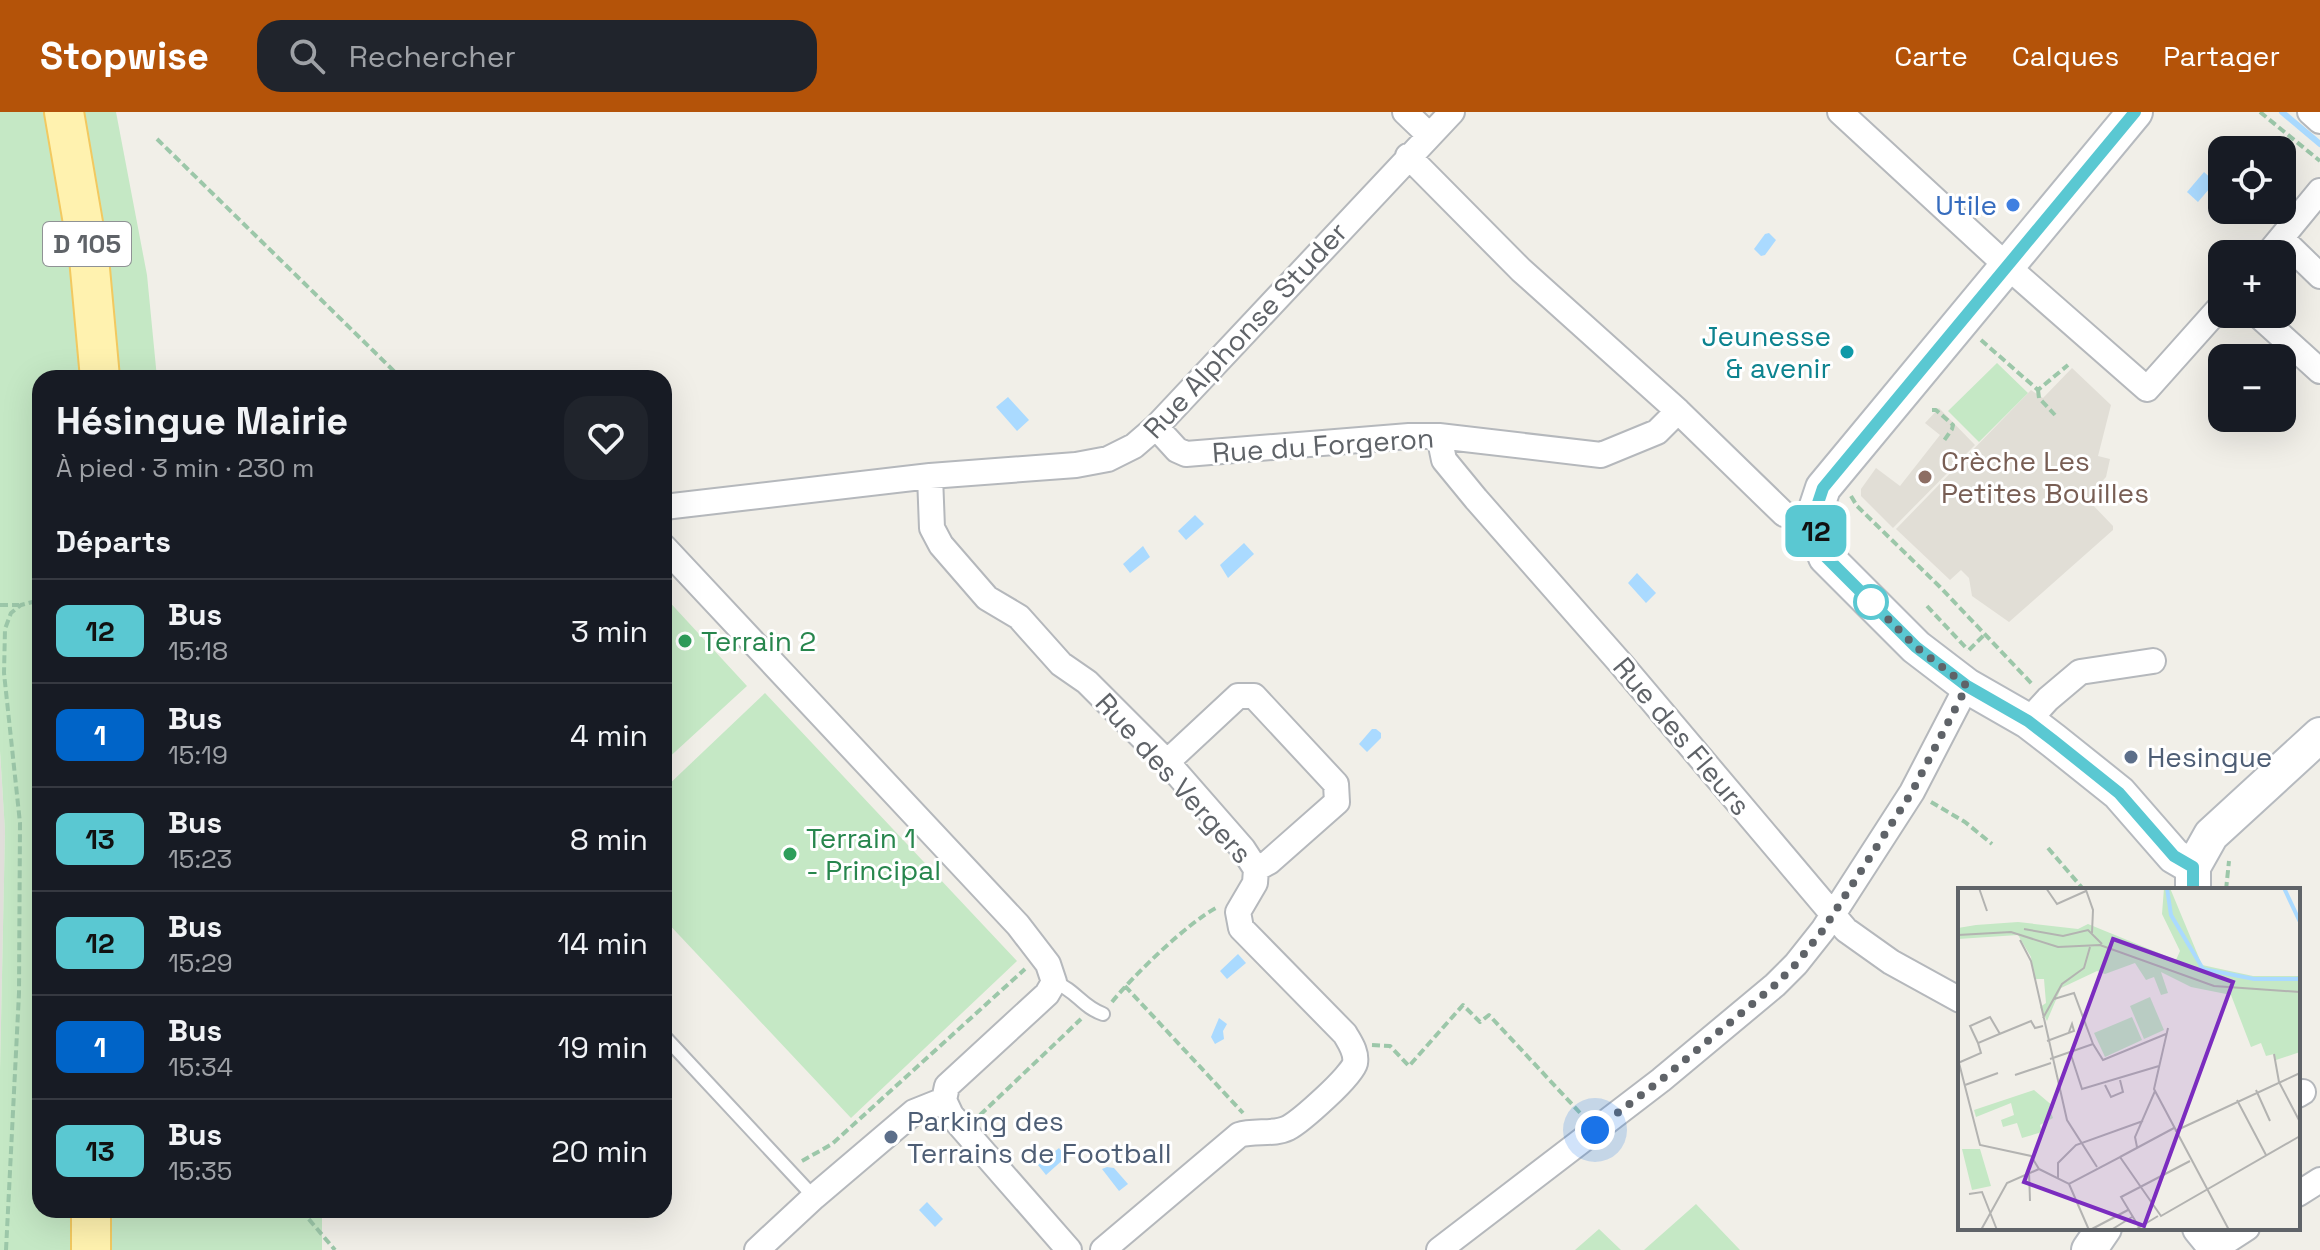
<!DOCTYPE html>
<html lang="fr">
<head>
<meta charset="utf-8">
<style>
  :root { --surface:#171b24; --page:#20242c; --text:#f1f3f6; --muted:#9ea1a6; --line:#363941; --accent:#b45309 }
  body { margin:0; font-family:"Space Grotesk",sans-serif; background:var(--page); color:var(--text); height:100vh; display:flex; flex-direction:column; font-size:30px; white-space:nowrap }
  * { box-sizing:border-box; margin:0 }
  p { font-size:26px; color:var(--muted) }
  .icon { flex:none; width:44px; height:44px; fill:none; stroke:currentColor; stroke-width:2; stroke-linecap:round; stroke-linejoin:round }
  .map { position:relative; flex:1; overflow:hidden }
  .sheet { position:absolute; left:32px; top:258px; width:640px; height:848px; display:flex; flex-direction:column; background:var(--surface); border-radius:24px; box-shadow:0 8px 32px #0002 }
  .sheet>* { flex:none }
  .badge { padding:0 16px; border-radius:12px; font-size:28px; line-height:52px }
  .controls { position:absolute; left:2208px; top:24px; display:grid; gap:16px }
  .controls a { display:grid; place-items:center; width:88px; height:88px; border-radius:16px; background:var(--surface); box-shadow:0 8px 32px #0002; font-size:40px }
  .you { position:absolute; width:40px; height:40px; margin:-20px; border:6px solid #fff; border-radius:50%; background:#1a73e8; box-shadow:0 0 0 12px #1a73e833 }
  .map>.badge { position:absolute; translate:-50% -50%; box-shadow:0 0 0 4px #fff }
  h2 { padding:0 24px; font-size:30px; line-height:72px }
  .round { display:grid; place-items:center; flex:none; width:84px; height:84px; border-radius:24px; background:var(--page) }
  .overview { display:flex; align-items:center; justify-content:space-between; height:136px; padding:0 24px }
  h1 { font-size:38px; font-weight:600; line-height:60px }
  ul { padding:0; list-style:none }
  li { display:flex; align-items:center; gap:24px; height:104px; padding:0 24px; border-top:2px solid var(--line) }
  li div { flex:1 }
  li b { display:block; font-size:30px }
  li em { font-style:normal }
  li .badge { min-width:88px; font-weight:700; text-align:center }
  header { display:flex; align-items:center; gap:48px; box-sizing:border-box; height:112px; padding:0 40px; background:var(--accent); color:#fff }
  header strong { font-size:38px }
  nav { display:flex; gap:44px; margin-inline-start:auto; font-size:28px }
  .search { width:560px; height:72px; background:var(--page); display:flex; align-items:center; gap:20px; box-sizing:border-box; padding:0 28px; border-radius:24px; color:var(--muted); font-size:30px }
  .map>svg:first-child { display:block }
  .industrial { fill:#e0deda }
  .education { fill:#e1ded6 }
  .green { fill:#c5e8c5 }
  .water { fill:#aadaff }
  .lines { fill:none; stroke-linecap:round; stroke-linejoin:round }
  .stream { stroke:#aadaff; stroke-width:6 }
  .service-casing { stroke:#b5b8bc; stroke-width:16 }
  .minor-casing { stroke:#b5b8bc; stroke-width:28 }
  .secondary-casing { stroke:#b6babf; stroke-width:38 }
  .primary-casing { stroke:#f2c960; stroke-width:42 }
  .path { stroke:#9cc7a9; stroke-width:4; stroke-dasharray:8 4; stroke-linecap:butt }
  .service { stroke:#fff; stroke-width:12 }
  .minor { stroke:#fff; stroke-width:24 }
  .secondary { stroke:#fff; stroke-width:34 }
  .primary { stroke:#fff2af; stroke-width:38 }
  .line-casing { stroke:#fff; stroke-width:18 }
  .line { stroke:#5ac8d2; stroke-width:12 }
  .walk { stroke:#5f6368; stroke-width:8; stroke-dasharray:0 14.4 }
  .shop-dot { fill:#3f7fe0; stroke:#fff; stroke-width:3 }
  .culture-dot { fill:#0f9aa8; stroke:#fff; stroke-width:3 }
  .education-dot { fill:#8d6e63; stroke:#fff; stroke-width:3 }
  .stop-dot { fill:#fff; stroke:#5ac8d2; stroke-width:4 }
  .leisure-dot { fill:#2e9e5b; stroke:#fff; stroke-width:3 }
  .service-dot { fill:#5c6f8a; stroke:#fff; stroke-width:3 }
  .labels { text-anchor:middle; stroke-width:6; stroke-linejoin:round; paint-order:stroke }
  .shield { fill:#fff; stroke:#8f9295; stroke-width:2 }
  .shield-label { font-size:26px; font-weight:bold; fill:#5f6368 }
  .shop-label { font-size:28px; fill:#366cbe; stroke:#fff; text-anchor:end }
  .street-label { font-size:28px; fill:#5f6368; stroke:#fff }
  .culture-label { font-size:28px; fill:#0d838f; stroke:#fff; text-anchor:end }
  .education-label { font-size:28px; fill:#785e54; stroke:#fff; text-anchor:start }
  .leisure-label { font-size:28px; fill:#27864d; stroke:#fff; text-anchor:start }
  .service-label { font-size:28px; fill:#4e5e75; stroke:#fff; text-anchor:start }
  .inset-river { fill:none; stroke:#aadaff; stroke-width:4 }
  .inset-road { fill:none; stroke:#b3b3b1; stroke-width:2 }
  .view { fill:#7b2cbf; fill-opacity:0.15; stroke:#7b2cbf; stroke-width:4 }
  .inset-edge { fill:none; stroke:#5f6368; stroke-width:4 }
</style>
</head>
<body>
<header>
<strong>Stopwise</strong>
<div class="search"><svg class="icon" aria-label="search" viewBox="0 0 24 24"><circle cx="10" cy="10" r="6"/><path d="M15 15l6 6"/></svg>Rechercher</div>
<nav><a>Carte</a><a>Calques</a><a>Partager</a></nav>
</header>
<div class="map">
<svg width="2320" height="1138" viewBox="0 0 2320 1138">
  <rect width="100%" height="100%" fill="#f1efe8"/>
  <path class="industrial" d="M0 639 5 719 0 959Z"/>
  <path class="education" d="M2072 256 2111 293 2098 344 2110 347 2106 365 2095 377 2098 380 2089 389 2113 414V418L2009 510 1972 484 1969 466 1961 458 1950 468 1896 417 2031 278 2043 286Z
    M1939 296 1975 333 1893 416 1861 384V377L1876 356 1900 374 1940 323 1925 311Z"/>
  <path class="green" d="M0 0H116L147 163 157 266H40V1098H322V1138H0V959L5 719 0 639Z
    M1997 251 2028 281 1979 330 1948 299Z
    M664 484 747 574 664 650Z
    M765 581 1017 849 851 1006 664 807V677Z
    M1696 1092 1740 1138H1644Z
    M1599 1117 1621 1138H1575Z"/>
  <path class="water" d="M2204 60 2215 70 2198 90 2187 80Z
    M1769 121 1776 128 1765 143 1761 144 1754 137 1765 122Z
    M1008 285 1029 308 1017 319 996 295Z
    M1195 403 1204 412 1186 428 1178 419Z
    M1244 431 1254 442 1228 466 1220 453Z
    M1143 434 1150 445 1130 461 1123 452Z
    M1637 461 1656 481 1646 491 1628 471Z
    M1372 617H1376L1381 621V626L1367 640 1359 632Z
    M1238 842 1246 851 1227 867 1220 859Z
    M1219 906 1227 912 1223 919 1224 927 1215 932 1211 925Z
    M1059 1036 1066 1045 1046 1063 1038 1053Z
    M1107 1055 1114 1056 1128 1072 1119 1079 1102 1057Z
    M927 1090 943 1107 935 1115 919 1098Z"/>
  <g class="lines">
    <path class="stream" d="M2282 0 2320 32"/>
    <g class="service-casing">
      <path id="service" d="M1054 870C1076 878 1082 895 1103 902
        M664 924 814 1085"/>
    </g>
    <g class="minor-casing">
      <path id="minor" d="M1405 0 1429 23
        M1840 0 2008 155 2147 277 2222 193
        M2310 0 2320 9
        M1408 44 1521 158 1678 299 1784 402 1812 409
        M2282 127 2320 164
        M2268 142 2320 79
        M2257 202 2320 259
        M1156 315 1177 338 1186 342 1409 324H1439L1601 343 1657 320 1678 299
        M1439 324 1444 348 1476 387 1622 553 1846 818 1891 850 1960 888
        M930 364 932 416 941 433 987 486 1019 505 1061 552 1087 570 1167 650 1243 737 1256 757 1255 771 1238 800 1241 816 1345 922C1350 931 1357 940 1355 951 1352 964 1301 1009 1288 1016 1274 1023 1254 1018 1239 1023L1103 1138
        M664 395 930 364 1076 353 1108 347 1134 334 1156 315 1452 0
        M664 435 1018 813 1048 852 1054 870 1047 882 947 974 944 988 951 1003 1069 1138
        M2028 609 2048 587 2080 560 2153 549
        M1167 650 1238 584H1254L1336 672 1337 690 1269 750 1256 757
        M2298 983 2303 980
        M2298 1082 2320 1068
        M2216 1136 2247 1116
        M757 1138 814 1085 914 1000 944 988
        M1439 1138 1661 968 1775 873 1796 852 1823 818 1912 680 1967 574"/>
    </g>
    <g class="secondary-casing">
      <path id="secondary" d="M2135 0 1823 376 1812 409 1826 445 1916 535 1967 574 2028 609 2054 629 2119 681 2174 744 2193 755
        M2193 778V755L2211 723 2320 623
        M2200 1116 2218 1138
        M2089 1138 2104 1116"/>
    </g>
    <g class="primary-casing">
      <path id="primary" d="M64 0 89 146 100 266
        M91 1138V1098"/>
    </g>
    <path class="path" d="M2260 0 2320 49
      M157 27 401 266
      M1981 228 2038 278 2068 253
      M2038 278 2039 286 2055 303
      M1932 298H1936L1953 313 1952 317 1943 330
      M1851 384 1857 394 1940 475 2033 573
      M0 493H19
      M1927 494 1968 538
      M1969 538 1985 522
      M1931 690 1965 710 1992 732
      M2048 736 2084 778
      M2226 778 2229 749
      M1125 874 1243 1001
      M1112 890C1132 865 1189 809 1218 795
      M1372 933 1390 934 1409 954 1463 893 1480 910 1489 903 1582 1003
      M980 1003 1081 907
      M802 1049 832 1032 1025 857
      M301 1098 335 1138
      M6 1138 19 881 20 711 4 561 5 517 11 501 21 493 40 488"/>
    <use href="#service" class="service"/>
    <use href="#minor" class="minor"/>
    <use href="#secondary" class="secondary"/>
    <use href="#primary" class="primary"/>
  </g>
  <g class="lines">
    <g class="line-casing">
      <path id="line" d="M2135 0 1823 376 1812 409 1826 445 1916 535 1967 574 2028 609 2054 629 2119 681 2174 744 2193 755V778"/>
    </g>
    <use href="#line" class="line"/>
    <path class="walk" d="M1595 1018 1661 968 1775 873 1796 852 1823 818 1912 680 1967 574 1916 535 1871 490"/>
  </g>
  <circle class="shop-dot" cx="2013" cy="93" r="8"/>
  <circle class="culture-dot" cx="1847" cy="240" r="8"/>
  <circle class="education-dot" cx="1925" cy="365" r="8"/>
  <circle class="stop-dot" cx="1871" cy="490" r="16"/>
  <g class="leisure-dot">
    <circle cx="685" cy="529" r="8"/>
    <circle cx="790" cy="742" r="8"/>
  </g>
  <g class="service-dot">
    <circle cx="2131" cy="645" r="8"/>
    <circle cx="891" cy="1025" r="8"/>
  </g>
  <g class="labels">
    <rect class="shield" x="43" y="110" width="88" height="44" rx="6"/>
    <g class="shield-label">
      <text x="87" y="141">D 105</text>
    </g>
    <g class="shop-label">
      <text x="1997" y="103">Utile</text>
    </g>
    <g class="street-label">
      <text transform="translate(1245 218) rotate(-47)" y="10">Rue Alphonse Studer</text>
      <text transform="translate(1323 333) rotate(-4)" y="10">Rue du Forgeron</text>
      <text transform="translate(1682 624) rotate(50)" y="10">Rue des Fleurs</text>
      <text transform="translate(1174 666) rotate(48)" y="10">Rue des Vergers</text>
    </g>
    <g class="culture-label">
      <text x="1831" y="234">Jeunesse<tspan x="1831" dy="32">&amp; avenir</tspan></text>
    </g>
    <g class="education-label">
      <text x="1941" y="359">Crèche Les<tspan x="1941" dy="32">Petites Bouilles</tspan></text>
    </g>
    <g class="leisure-label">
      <text x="701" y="539">Terrain 2</text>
      <text x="806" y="736">Terrain 1<tspan x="806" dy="32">- Principal</tspan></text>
    </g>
    <g class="service-label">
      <text x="2147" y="655">Hesingue</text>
      <text x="907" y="1019">Parking des<tspan x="907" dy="32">Terrains de Football</tspan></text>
    </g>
  </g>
  <g transform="translate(1958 776)">
    <rect width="342" height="342" fill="#f1efe8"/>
    <path d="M206 0H212L244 77 295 88H342V164L318 172 316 166 308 168 303 155 293 159 273 107 233 99 203 84 210 105 203 107 196 89 188 92 177 75 147 86 139 83 103 100 89 133 82 119 88 115 86 91H76L73 69 60 47 0 51V40L18 37 60 34 120 41 130 36 218 72 222 63 204 26ZM192 109 206 142 186 151 172 118ZM174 129 184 152 147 169 136 145ZM76 202 96 219 92 222 95 230 82 237 84 244 64 250 59 235 45 239 43 232 56 227 53 215 18 229 16 222ZM4 261H22L33 298 14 302Z" fill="#c5e8c5"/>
    <path class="inset-river" d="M209 0 213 27 245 81 296 91H342M326 0 342 34"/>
    <path class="inset-road" d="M21 0 29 23M88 0 99 16 128 3M128 2 135 22 134 45M66 41 105 48 130 42 144 56M0 47 53 44 100 59 142 57 256 98 342 104M62 52 73 73 109 232 139 279M96 111 116 105 135 156M85 130 104 96 126 80 132 59M210 140 196 201 271 342M89 153 116 143 114 136 111 144M20 155 12 138 32 129 42 146M112 164 124 201 201 178M316 166 321 194 342 234M0 171 22 257 73 268 81 281M92 171 135 156 145 172 208 146M0 175 23 165 20 155 39 147 73 133 77 140 85 138M57 187 93 175M7 197 40 185M147 197 153 209 165 204 162 192M298 202 312 233M279 212 308 267M0 243V273M217 243 342 185M179 259 177 249 197 203M162 269 216 240M81 281 111 296 162 269 203 328 342 248M71 283 72 313M100 291V275L118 257 185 233M111 296 131 342M11 306 24 304 39 342M181 339 163 309 232 273M23 342 49 295 81 281M132 342 170 322M153 342 174 329M177 342 200 328"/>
    <path class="view" d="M155 51 275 94 186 338 66 294Z"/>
    <rect width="342" height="342" class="inset-edge"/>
  </g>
</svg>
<div class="controls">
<a><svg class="icon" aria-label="locate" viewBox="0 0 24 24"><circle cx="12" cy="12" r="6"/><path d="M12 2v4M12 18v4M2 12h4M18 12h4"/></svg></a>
<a>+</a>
<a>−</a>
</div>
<div class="you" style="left:1595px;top:1018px"></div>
<b class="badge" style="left:1816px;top:419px;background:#5ac8d2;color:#111">12</b>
<section class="sheet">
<div class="overview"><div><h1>Hésingue Mairie</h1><p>À pied · 3 min · 230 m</p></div><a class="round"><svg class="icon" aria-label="heart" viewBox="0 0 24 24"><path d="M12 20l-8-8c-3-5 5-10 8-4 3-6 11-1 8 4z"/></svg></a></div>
<h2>Départs</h2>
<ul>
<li><span class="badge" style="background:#5ac8d2;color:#111">12</span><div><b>Bus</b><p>15:18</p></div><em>3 min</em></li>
<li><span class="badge" style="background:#0064c8;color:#fff">1</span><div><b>Bus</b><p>15:19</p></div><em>4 min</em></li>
<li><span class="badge" style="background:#5ac8d2;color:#111">13</span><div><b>Bus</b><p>15:23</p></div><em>8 min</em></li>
<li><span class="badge" style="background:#5ac8d2;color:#111">12</span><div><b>Bus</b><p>15:29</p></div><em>14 min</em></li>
<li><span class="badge" style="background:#0064c8;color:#fff">1</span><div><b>Bus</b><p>15:34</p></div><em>19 min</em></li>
<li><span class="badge" style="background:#5ac8d2;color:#111">13</span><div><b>Bus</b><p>15:35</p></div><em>20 min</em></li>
</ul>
</section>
</div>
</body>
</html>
